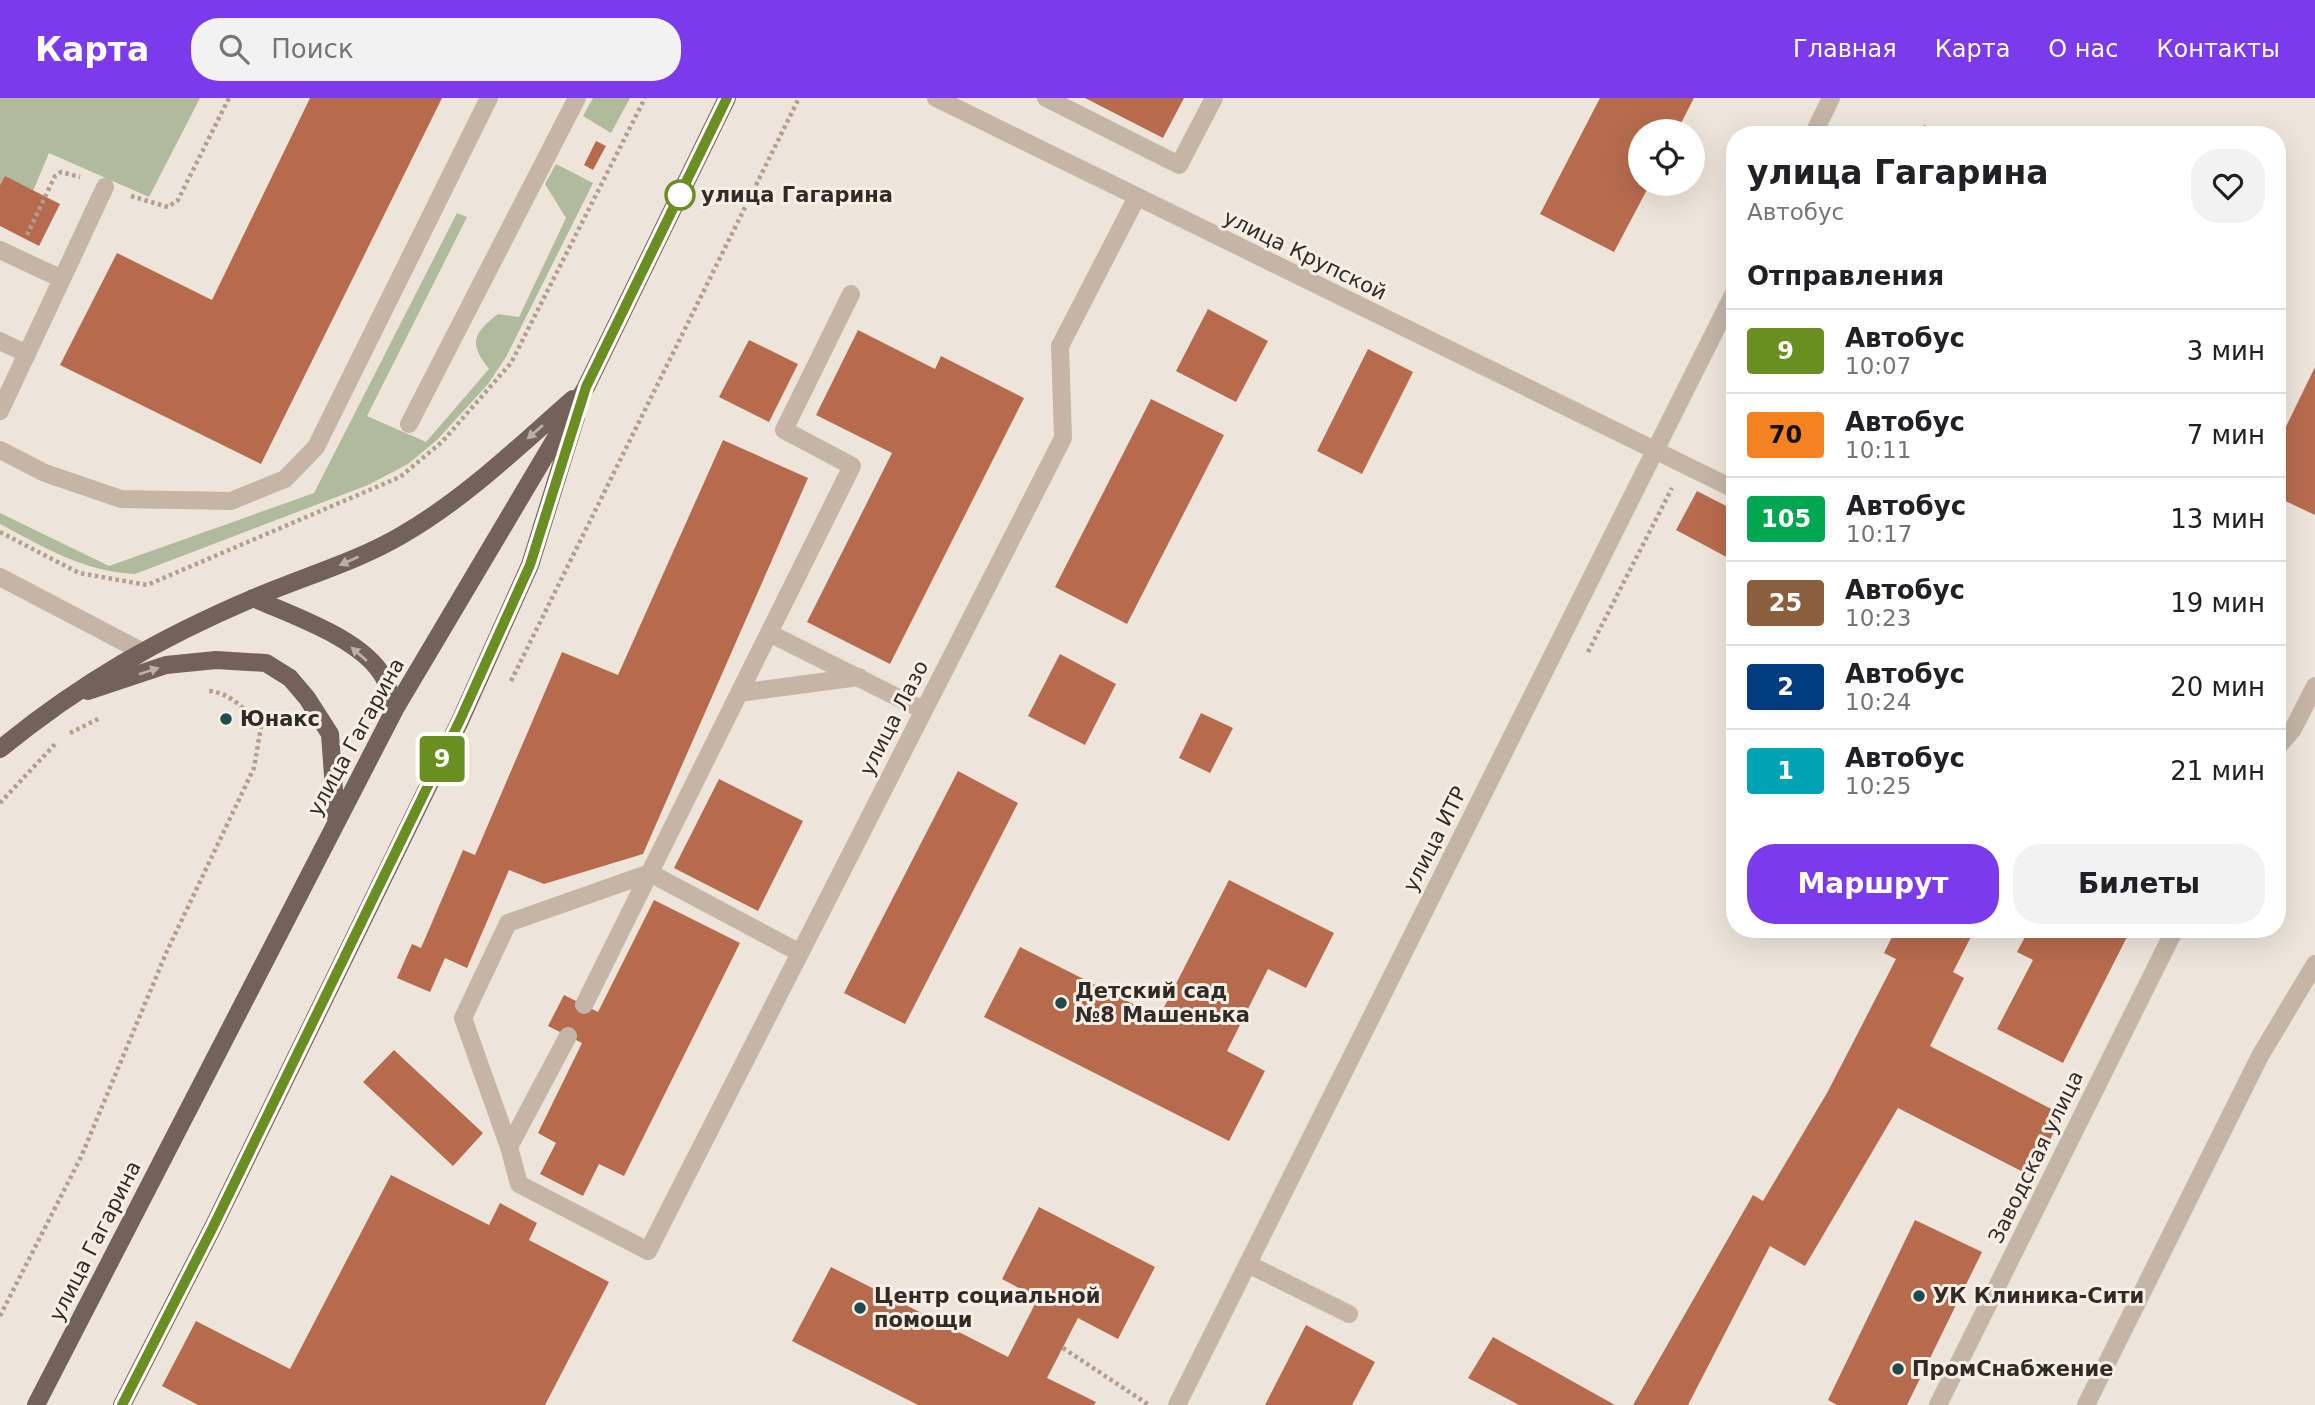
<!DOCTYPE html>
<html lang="ru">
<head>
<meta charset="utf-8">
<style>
  :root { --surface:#fff; --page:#f2f2f2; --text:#202124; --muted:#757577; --line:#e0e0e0; --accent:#7c3aed }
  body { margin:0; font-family:"DejaVu Sans",sans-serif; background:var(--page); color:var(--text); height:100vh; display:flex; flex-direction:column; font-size:26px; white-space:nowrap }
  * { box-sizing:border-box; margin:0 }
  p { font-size:23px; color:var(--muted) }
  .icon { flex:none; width:38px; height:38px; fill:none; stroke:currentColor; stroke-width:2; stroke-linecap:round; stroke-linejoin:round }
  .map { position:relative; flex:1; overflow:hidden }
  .sheet { position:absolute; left:1726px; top:28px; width:560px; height:812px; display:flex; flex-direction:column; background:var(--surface); border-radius:28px; box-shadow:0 7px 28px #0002 }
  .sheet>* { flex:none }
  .badge { padding:0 14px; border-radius:5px; font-size:24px; line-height:46px }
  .buttons { position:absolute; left:1628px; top:21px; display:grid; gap:14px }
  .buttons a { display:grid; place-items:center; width:77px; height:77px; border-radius:50%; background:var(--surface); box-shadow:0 7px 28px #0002; font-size:35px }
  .map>.badge { position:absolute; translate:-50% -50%; box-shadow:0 0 0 4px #fff }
  h2 { padding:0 21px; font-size:26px; line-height:63px }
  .round { display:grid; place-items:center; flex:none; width:74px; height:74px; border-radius:28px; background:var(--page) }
  .head { display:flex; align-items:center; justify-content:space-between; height:119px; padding:0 21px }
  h1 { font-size:33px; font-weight:700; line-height:52px }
  .action { display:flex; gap:14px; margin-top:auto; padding:14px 21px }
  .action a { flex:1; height:80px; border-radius:28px; background:var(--accent); color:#fff; font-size:28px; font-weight:700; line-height:80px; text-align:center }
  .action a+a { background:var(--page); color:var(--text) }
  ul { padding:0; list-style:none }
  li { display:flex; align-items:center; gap:21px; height:84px; padding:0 21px; border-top:2px solid var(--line) }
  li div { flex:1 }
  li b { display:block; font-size:26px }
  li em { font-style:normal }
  li .badge { min-width:77px; font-weight:700; text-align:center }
  header { display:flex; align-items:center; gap:42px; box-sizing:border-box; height:98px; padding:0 35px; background:var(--accent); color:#fff }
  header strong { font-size:33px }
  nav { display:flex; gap:38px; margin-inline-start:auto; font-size:24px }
  .search { width:490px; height:63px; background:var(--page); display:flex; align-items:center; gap:18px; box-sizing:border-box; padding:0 24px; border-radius:28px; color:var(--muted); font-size:26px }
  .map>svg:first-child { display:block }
  .green { fill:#afbb9c }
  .building { fill:#b76b4e }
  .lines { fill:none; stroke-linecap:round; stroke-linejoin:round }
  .path { stroke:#b09f92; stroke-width:4.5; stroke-dasharray:3.5 3.5; stroke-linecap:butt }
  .service { stroke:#c4b5a7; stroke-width:18 }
  .minor { stroke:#c4b5a7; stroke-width:18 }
  .primary { stroke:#726259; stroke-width:18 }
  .oneway { fill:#bbb0a6 }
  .line-casing { stroke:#fff; stroke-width:16 }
  .line { stroke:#6b8e23; stroke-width:10 }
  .stop-dot { fill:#fff; stroke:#6b8e23; stroke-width:3.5 }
  .poi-dot { fill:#214a4e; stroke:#f6efe5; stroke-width:2.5 }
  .labels { text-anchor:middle; stroke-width:6; stroke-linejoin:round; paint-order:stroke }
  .stop-label { font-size:21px; font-weight:bold; fill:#322a27; stroke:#f6efe5; text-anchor:start }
  .street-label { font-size:21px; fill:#322a27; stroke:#f6efe5 }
  .poi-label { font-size:21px; font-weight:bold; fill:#322a27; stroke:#f6efe5; text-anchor:start }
</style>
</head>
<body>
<header>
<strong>Карта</strong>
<div class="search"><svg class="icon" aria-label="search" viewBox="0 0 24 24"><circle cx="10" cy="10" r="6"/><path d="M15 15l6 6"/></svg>Поиск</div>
<nav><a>Главная</a><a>Карта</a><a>О нас</a><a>Контакты</a></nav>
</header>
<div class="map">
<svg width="2315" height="1307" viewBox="0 0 2315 1307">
  <rect width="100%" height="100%" fill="#eee5da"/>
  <path class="green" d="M0 0H200L149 99 49 55 33 93 5 79 0 87Z
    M593 0H630L611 35 583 18Z
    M556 66 593 85 506 259 488 286 437 342 408 366 368 387 135 476C84 474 44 449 0 426V415L109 468 314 395 457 115 467 119 367 318 426 344 489 271C469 246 472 236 498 216L519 219 566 120 545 86Z"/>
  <path class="building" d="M310 0H442L261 366 60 267 117 155 212 202Z
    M1085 0H1184L1163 40Z
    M1600 0H1694L1677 33H1640V86H1650L1614 154 1540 116Z
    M1924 27 1945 37H1919Z
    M596 43 606 48 593 72 584 67Z
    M5 78 60 106 39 148 0 128V87Z
    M1208 211 1268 243 1236 304 1176 273Z
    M858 232 935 271 941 258 1024 300 890 566 807 524 892 355 816 317Z
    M749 242 798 266 769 324 719 299Z
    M1368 251 1413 274 1362 376 1317 353Z
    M2315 269V417L2277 399V347Z
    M1151 301 1224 337 1127 526 1055 489Z
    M723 342 808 380 643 756 544 786 509 772 467 870 445 860 430 894 397 880 412 846 421 850 463 752 475 757 562 554 618 577Z
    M1697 393 1734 412V463L1676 432Z
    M1060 556 1116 586 1085 647 1028 618Z
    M1201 615 1233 630 1210 675 1179 660Z
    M958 673 1018 705 905 926 844 895Z
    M719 681 803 723 758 813 674 770Z
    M1229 782 1334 835 1306 890 1268 871 1227 953 1265 973 1229 1043 984 919 1020 849 1159 919Z
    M654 802 740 845 624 1078 599 1066 583 1098 540 1076 556 1045 538 1035 582 945 548 928 564 897 598 914Z
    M1896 831H1975L1953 874 1964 880 1930 948 2063 1017 2031 1078 1898 1010 1805 1168 1770 1148 1688 1307H1633L1753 1097 1763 1103 1827 995 1896 861 1884 855Z
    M2029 831 2045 838 2048 831H2131L2063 965 1997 931 2033 862 2017 854Z
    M394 952 483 1035 453 1068 363 984Z
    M391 1077 489 1127 500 1105 537 1125 529 1142 609 1184 545 1307H198L162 1288 196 1223 290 1271Z
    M1039 1109 1155 1169 1118 1241 1078 1220 1047 1280 1096 1304 1094 1307H918L792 1243 831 1169 1008 1259 1038 1200 1002 1181Z
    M1915 1122 1982 1154 1907 1307H1837L1828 1302Z
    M1306 1227 1375 1264 1352 1307H1265Z
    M1493 1239 1615 1307H1519L1468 1280Z"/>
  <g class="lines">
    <path class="path" d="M131 98 168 109 178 102 229 0
      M27 137 55 78 61 74 80 79
      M0 434 79 475 147 487 400 379 442 344 511 265 645 0
      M1588 554 1672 390
      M511 583 799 0
      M70 635 100 620
      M0 705 57 644
      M0 1218 81 1059 167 853 254 670 261 629C248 614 230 594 209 593
      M1063 1250 1149 1307"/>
    <path class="service" d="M1046 0 1179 67 1214 0
      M0 152 62 181 0 313
      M62 181 105 89
      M0 243 27 256
      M409 326 577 0
      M0 352 45 375 121 401 231 403 285 381 316 349 489 0
      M769 535 923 612
      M739 595 859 579
      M2277 650 2293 631 2315 588
      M584 907 852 368 784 332 851 196
      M509 1049 568 938
      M648 1153 519 1086 509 1049 463 920 508 825 650 775 800 855
      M1248 1166 1349 1216
      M2086 1307 2260 958 2315 866"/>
    <path class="minor" d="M936 0 1734 391
      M1813 37 1831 0
      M0 479 141 553
      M648 1153 1063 340 1060 248 1137 99
      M1177 1307 1734 195
      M1938 1307 2175 831"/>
    <path class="primary" d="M253 500C291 517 364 541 384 580 389 590 392 601 395 611
      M88 593 166 567 216 562 266 565 290 580 307 600 330 636 336 720
      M0 651C81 585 159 540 256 499 305 478 356 464 402 437 466 400 518 349 573 301
      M36 1307 395 611 586 289 727 0
      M122 1307 213 1129 460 623 530 467 576 319"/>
  </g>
  <defs><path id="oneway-solid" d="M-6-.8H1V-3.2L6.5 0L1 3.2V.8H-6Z" transform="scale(1.75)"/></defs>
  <g class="oneway">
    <use href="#oneway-solid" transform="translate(535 334) rotate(139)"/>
    <use href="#oneway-solid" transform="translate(349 463) rotate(156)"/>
    <use href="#oneway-solid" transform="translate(359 556) rotate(-139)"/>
    <use href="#oneway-solid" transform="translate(149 573) rotate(-18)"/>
  </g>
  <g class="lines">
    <g class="line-casing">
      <path id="line" d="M122 1307 213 1129 460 622 530 467 586 289 727 0"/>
    </g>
    <use href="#line" class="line"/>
  </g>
  <circle class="stop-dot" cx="680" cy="97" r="14"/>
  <g class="poi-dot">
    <circle cx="226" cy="621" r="7"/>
    <circle cx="1061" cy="905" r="7"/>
    <circle cx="1919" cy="1198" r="7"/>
    <circle cx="860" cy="1210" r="7"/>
    <circle cx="1898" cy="1271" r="7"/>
  </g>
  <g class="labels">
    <g class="stop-label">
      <text x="701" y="104">улица Гагарина</text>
    </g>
    <g class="street-label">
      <text transform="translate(1305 157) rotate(26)" y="7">улица Крупской</text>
      <text transform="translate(894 620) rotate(-63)" y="7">улица Лазо</text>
      <text transform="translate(356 639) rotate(-61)" y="7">улица Гагарина</text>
      <text transform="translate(1435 741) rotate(-63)" y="7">улица ИТР</text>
      <text transform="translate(2036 1059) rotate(-64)" y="7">Заводская улица</text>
      <text transform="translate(95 1143) rotate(-63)" y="7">улица Гагарина</text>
    </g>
    <g class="poi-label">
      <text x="240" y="628">Юнакс</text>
      <text x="1075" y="900">Детский сад<tspan x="1075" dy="24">№8 Машенька</tspan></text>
      <text x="874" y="1205">Центр социальной<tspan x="874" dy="24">помощи</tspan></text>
      <text x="1933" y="1205">УК Клиника-Сити</text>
      <text x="1912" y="1278">ПромСнабжение</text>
    </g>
  </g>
</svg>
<div class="buttons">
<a><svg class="icon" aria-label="locate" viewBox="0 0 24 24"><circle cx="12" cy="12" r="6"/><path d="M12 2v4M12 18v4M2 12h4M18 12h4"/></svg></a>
</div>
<b class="badge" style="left:442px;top:661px;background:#6b8e23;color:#fff">9</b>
<section class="sheet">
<div class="head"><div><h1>улица Гагарина</h1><p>Автобус</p></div><a class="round"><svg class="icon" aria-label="heart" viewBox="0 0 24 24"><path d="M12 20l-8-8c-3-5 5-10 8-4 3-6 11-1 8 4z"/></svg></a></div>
<h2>Отправления</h2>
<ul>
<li><span class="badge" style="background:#6b8e23;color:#fff">9</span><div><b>Автобус</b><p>10:07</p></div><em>3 мин</em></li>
<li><span class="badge" style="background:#f58220;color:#111">70</span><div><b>Автобус</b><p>10:11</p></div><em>7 мин</em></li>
<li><span class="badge" style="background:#00a651;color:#fff">105</span><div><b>Автобус</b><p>10:17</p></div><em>13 мин</em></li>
<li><span class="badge" style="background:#8b5e3c;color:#fff">25</span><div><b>Автобус</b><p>10:23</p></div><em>19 мин</em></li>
<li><span class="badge" style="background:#003b80;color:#fff">2</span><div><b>Автобус</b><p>10:24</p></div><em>20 мин</em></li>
<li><span class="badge" style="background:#00a3b4;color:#fff">1</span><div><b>Автобус</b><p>10:25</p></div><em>21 мин</em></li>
</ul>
<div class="action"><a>Маршрут</a><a>Билеты</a></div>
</section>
</div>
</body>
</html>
